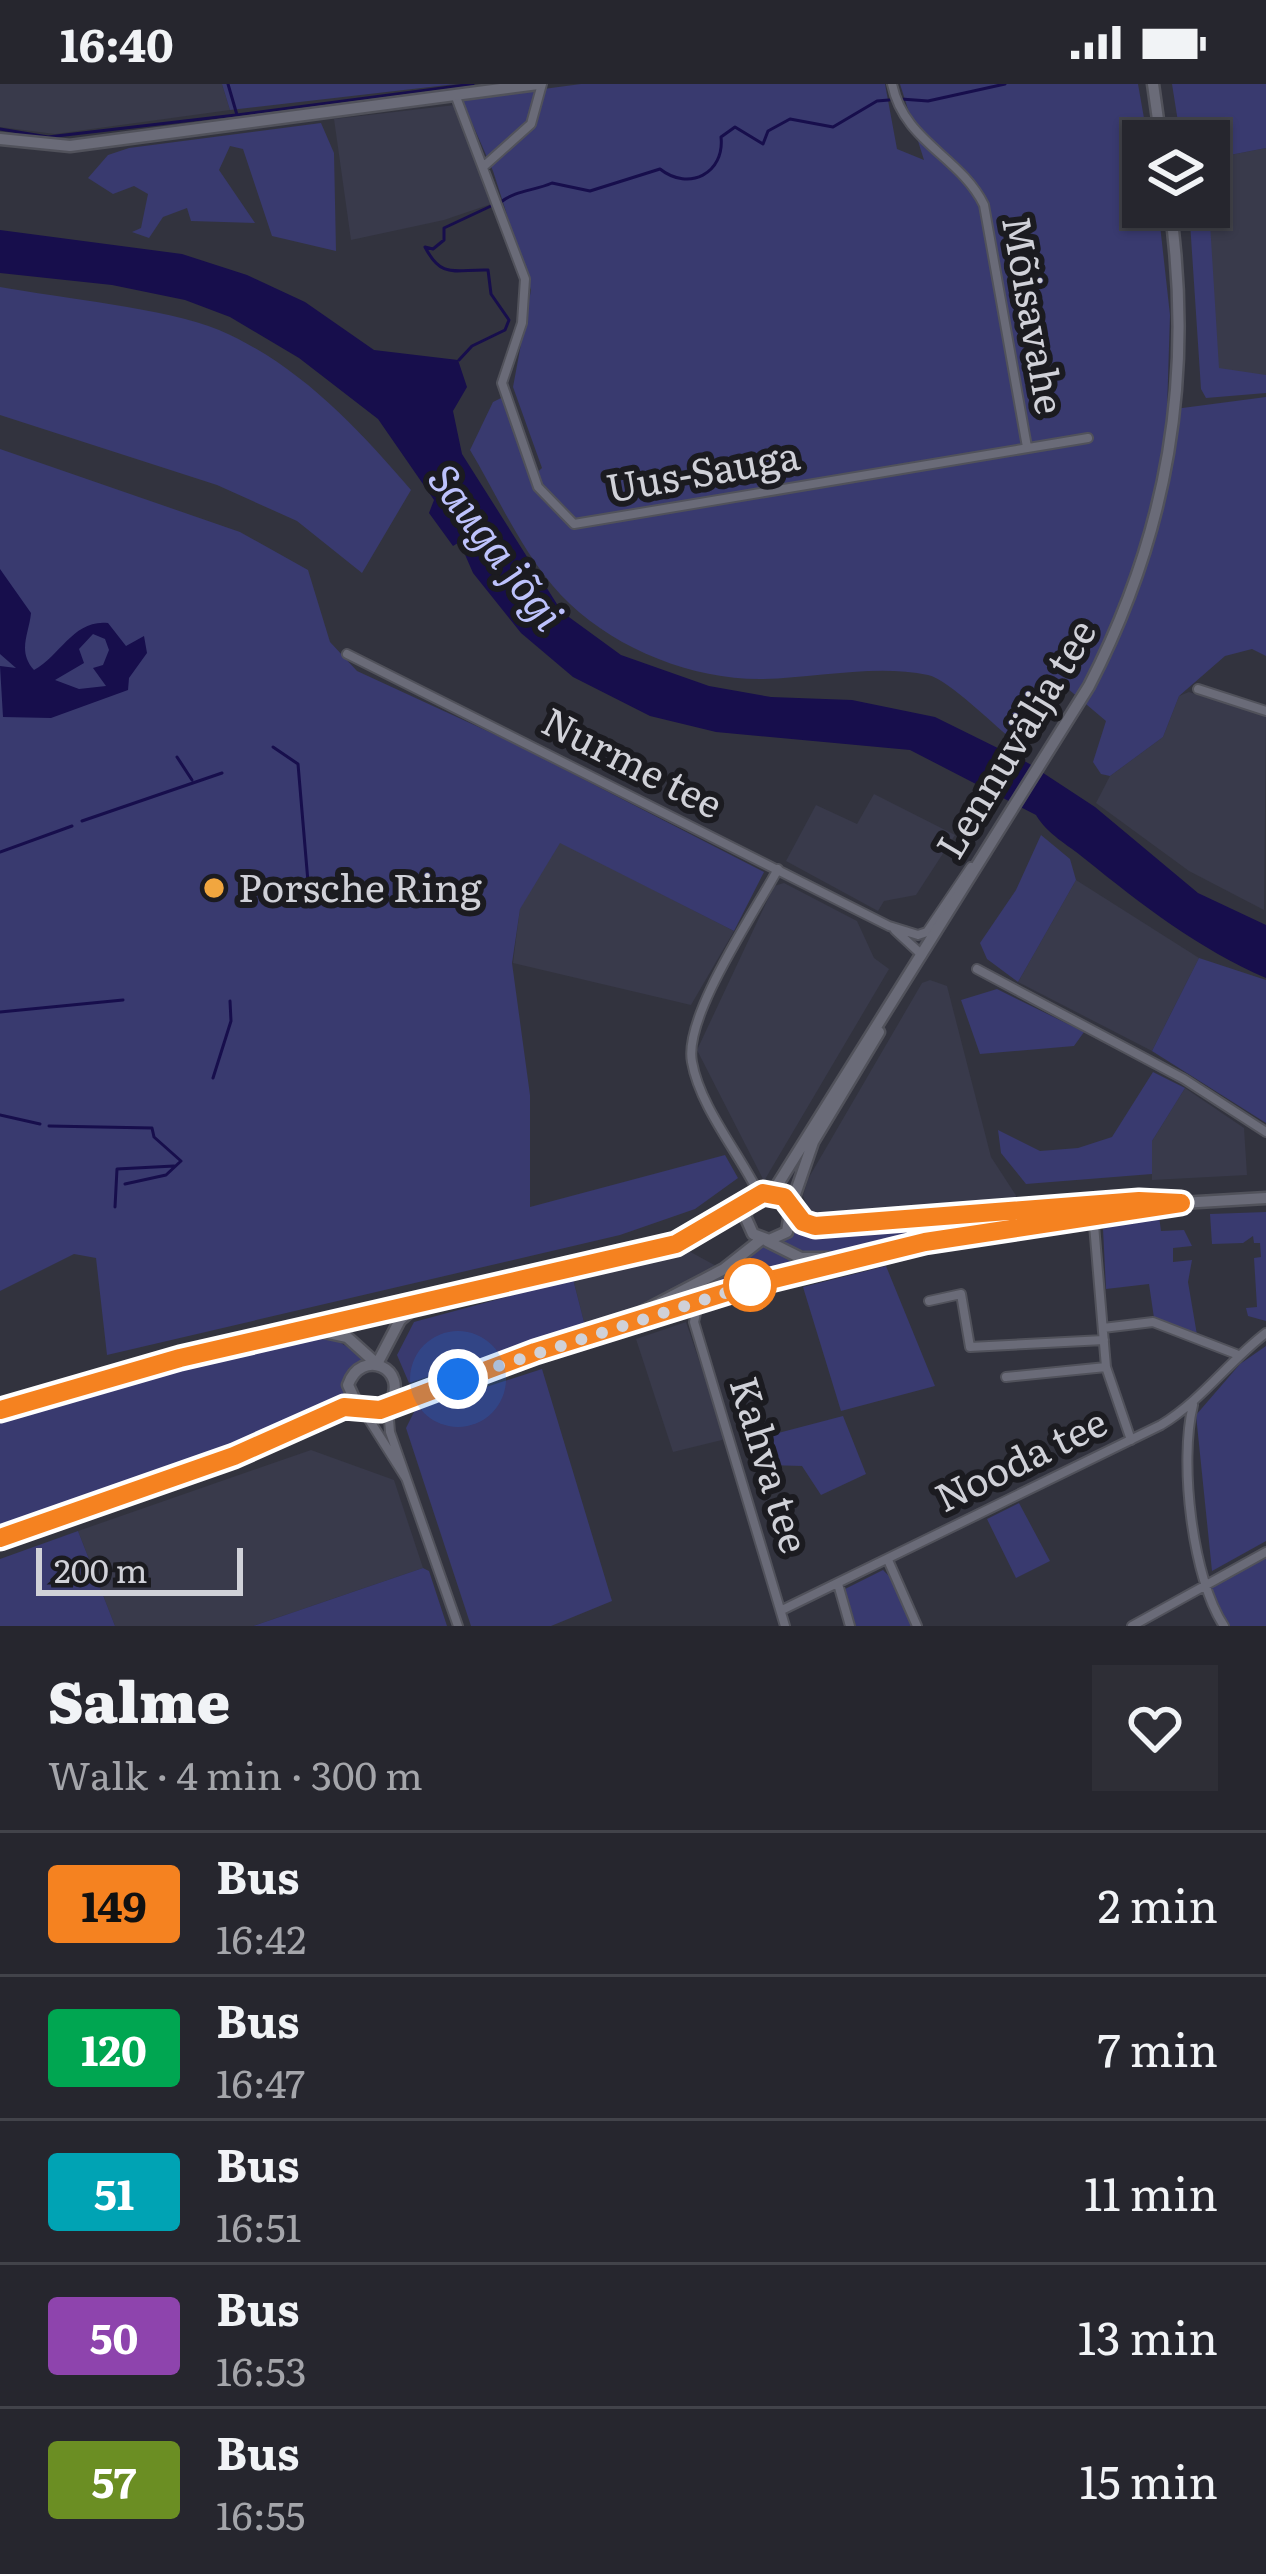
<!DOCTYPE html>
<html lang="en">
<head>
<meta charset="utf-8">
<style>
  :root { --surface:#26262e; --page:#2e2e36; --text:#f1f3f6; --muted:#a4a5aa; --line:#42434a }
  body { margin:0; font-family:Literata,serif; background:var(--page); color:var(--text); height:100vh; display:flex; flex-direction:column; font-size:45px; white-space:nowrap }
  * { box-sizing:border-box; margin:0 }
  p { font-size:39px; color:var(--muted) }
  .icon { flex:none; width:66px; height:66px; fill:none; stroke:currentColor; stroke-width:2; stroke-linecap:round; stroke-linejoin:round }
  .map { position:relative; height:1542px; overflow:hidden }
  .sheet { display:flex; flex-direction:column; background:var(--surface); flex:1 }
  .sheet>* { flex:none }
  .badge { padding:0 24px; border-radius:9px; font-size:42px; line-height:78px }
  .buttons { position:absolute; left:1122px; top:36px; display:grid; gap:24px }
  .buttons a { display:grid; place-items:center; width:108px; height:108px; border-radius:0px; background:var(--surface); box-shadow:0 3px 9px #0004,0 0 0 3px var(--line); font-size:60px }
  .scale { position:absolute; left:36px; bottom:30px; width:207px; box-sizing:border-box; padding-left:12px; border:6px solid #d0d1d8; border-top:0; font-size:33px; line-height:42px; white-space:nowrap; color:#d0d1d8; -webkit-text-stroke:9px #1b1b20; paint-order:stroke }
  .you { position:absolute; width:60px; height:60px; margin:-30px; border:9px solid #fff; border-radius:50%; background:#1a73e8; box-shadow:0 0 0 18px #1a73e833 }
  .map>.badge { position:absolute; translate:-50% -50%; box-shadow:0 0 0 6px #fff }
  .round { display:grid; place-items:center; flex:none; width:126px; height:126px; border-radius:0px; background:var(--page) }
  .headline { display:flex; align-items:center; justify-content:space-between; height:204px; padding:0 48px }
  h1 { font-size:57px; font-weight:800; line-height:90px }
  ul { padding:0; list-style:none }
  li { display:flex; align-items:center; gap:36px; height:144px; padding:0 48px; border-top:3px solid var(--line) }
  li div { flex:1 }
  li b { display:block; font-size:45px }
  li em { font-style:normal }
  li .badge { min-width:132px; font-weight:700; text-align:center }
  .status { display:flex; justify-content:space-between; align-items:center; height:84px; padding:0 60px; background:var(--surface); direction:ltr }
  .status svg { height:33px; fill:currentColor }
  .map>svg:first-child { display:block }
  .built { fill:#393a4b }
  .green { fill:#393a6f }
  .water { fill:#170e4c; fill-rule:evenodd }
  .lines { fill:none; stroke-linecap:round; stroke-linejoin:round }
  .stream { stroke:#170e4c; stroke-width:3 }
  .street-casing { stroke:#51525b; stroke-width:12 }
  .secondary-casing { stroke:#51525b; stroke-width:15 }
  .street { stroke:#6a6b78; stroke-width:8 }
  .secondary { stroke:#6a6b78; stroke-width:10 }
  .line-casing { stroke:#fff; stroke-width:27 }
  .line { stroke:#f58220; stroke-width:18 }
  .walk { stroke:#d0d1d8; stroke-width:12; stroke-dasharray:0 21.6 }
  .poi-dot { fill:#f1a63f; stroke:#1b1b20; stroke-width:4.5 }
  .stop-dot { fill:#fff; stroke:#f58220; stroke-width:6 }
  .labels { text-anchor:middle; stroke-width:12; stroke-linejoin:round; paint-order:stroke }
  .street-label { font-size:39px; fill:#d0d1d8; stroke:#1b1b20 }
  .poi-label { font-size:39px; fill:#d0d1d8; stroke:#1b1b20; text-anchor:start }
  .water-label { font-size:42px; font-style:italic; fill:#bdc2fc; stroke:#1b1b20 }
</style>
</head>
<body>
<div class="status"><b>16:40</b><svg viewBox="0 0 49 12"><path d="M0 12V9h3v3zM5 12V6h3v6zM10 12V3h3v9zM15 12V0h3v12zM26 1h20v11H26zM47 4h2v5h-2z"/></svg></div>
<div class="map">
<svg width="1266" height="1542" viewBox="0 0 1266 1542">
  <rect width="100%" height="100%" fill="#32333e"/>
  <path class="built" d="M0 0H222L230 26 55 50 0 43Z
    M455 21 491 120 444 136 351 156 334 35Z
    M1266 64V302L1218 308 1197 123H1209V75Z
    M1189 608 1266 632 1264 826 1189 787 1096 719 1110 692 1163 653 1179 612Z
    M874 710 955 751 916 811 884 817 878 827 786 777 816 721 857 740Z
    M560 758 734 847 691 921 513 879 520 824Z
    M1076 796 1199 874 1152 967 1018 898Z
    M784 799 857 837 874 874 889 885 764 1097 697 966 774 802Z
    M930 896 947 902 991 1073 1019 1116 812 1132 803 1112 808 1095 922 899Z
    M1185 1004 1244 1044 1247 1091 1152 1096V1057Z
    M687 1166 718 1183 606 1238 585 1242 573 1195Z
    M686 1238 726 1355 673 1368 636 1255Z
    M311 1366 394 1396 423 1484 253 1542H115L78 1447Z"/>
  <path class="green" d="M222 0H456L230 26Z
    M581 0H885L897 65 924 76 900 0H1138L1148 57H1143V123H1158L1170 231 1167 326 1266 313V572L1252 565 1225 572 1179 612 1163 653 1110 692 1101 690 1093 678 1106 637 1067 604 1022 664C1001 648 950 596 928 591 875 580 817 594 763 595 695 596 620 567 570 520 527 480 500 416 470 366L493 318 503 313 532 393 542 384 513 303 531 206 493 87 462 16Z
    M1172 0H1266V64L1209 75V57H1181Z
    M321 39 334 69 336 167 272 152 243 65 230 62 219 86 255 139 191 137 187 124 163 133 149 154 132 148 141 144 148 110 134 102 113 110 88 94 108 71 129 64Z
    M1189 123H1209L1219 284 1266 291V309L1206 314 1201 305Z
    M0 203C60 214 166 224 219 246 298 280 356 342 411 406L362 489 297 437 217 401 0 331Z
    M0 365 240 448 308 486 330 558 357 587 513 659 764 788 734 847 560 759 520 825 512 879 530 1011V1123L725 1071 738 1094 695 1125 620 1151 107 1271 96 1174 74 1170 0 1207Z
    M1041 751 1070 775 1076 796 1018 898 987 875 980 859 1016 806Z
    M1199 874 1266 896V1039L1152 967Z
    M997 905 1084 948 1074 962 980 970 961 916Z
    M1153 988 1185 1004 1152 1057V1090L1026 1100 1001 1069 998 1046 1040 1067 1078 1064 1112 1053Z
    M1266 1128V1237L1248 1232 1246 1224 1257 1223 1254 1174 1261 1173 1260 1159H1254L1253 1152 1243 1159 1212 1160 1210 1130Z
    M1159 1132 1161 1147 1184 1146 1192 1162 1173 1164V1178L1192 1176 1188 1198 1197 1251 1154 1234 1149 1200 1106 1205 1103 1145Z
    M926 1138 928 1151C876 1162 828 1179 777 1160L796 1144 813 1150Z
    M763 1162 806 1180 669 1219 723 1192Z
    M886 1182 935 1302 841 1327 803 1203Z
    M573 1195 585 1242 409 1299 397 1271 414 1238Z
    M311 1251 333 1254 365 1274 348 1285 347 1315 262 1355 0 1445V1336Z
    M1266 1262V1457L1212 1487 1196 1331 1240 1280Z
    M542 1285 612 1517 551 1542H471L406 1344 415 1326Z
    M843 1332 866 1390 821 1411 802 1382 767 1381 748 1357Z
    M1019 1419 1050 1477 1016 1494 987 1435Z
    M78 1447 115 1542H0V1475Z
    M1266 1474V1542H1228L1208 1505Z
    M423 1484 429 1487 447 1542H253Z
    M883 1486 896 1499 913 1542H856L845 1505Z"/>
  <path class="water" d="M0 146 182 170 247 191 305 218 374 266 458 276 467 303 453 327 462 370 562 528 621 571 709 602 771 613 852 616 935 633 1028 679 1095 723 1198 809 1266 841V894C1199 865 1142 821 1085 775 1067 760 1048 751 1036 731L910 666 716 648 650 632 573 593 521 549 473 489 463 466 458 459 453 462 429 429 434 416 378 335 299 274 230 233 185 216 112 201 0 189Z
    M0 485 31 529C29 550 17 567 34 586 61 571 74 535 108 539L126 562 144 552 147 569 129 594 128 606 51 634 3 633 0 582 16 584 0 570ZM93 550 105 555 109 566 103 581 93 584 106 602 79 605 55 596 84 579 79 565Z"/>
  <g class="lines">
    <path class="stream" d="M228 0 237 31 473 0
      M901 15 928 17 1005 0
      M0 45 48 53 236 31
      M501 118C516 106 534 107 552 99L590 107 660 85C689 108 725 89 721 53L735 43 763 60 768 47 790 35 833 43 877 17 889 16
      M459 276 472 262 505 246 509 236 491 210 488 186C455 185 442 196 425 163L433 165 444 156V144L491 122
      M273 663 298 680 308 798
      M177 673 192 696
      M82 737 222 689
      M0 768 72 742
      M0 928 123 916
      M213 994 231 937 230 917
      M0 1031 40 1040
      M49 1042 152 1044 154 1053 181 1077 166 1091 125 1100
      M115 1123 117 1085 174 1082"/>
    <g class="street-casing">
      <path id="street" d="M892 0C904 58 960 72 984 121L1027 363
        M456 13 525 195 522 239 502 299 538 403 574 440 1088 354
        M483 83 531 40 542 0
        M347 570 889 842 918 851 927 848 971 783
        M1198 605 1266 627
        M895 846 922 871
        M977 885 1184 995 1266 1048
        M759 1110C739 1069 700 1023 692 978 683 933 755 828 778 785
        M1093 1129 1106 1283 1131 1356
        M699 1216 694 1238 785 1542
        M929 1217 961 1210 970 1263 1104 1256
        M1103 1244 1153 1238 1236 1270
        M1006 1293 1106 1283
        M1193 1321C1179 1377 1192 1494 1224 1542
        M388 1323 390 1348 458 1542
        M363 1326 406 1394
        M888 1476 917 1542
        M838 1500 850 1542
        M782 1526 1161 1341C1202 1316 1228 1278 1266 1249
        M1132 1542 1266 1468"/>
    </g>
    <g class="secondary-casing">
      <path id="secondary" d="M1153 0 1161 57
        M0 55 70 62 538 0
        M773 1108 1089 602C1168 449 1194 293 1170 123
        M791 1122 813 1058 879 948
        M795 1128 806 1140 822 1142 1165 1118
        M767 1157 801 1174H828
        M642 1228 724 1185 762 1155
        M315 1246 347 1253 377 1280 400 1236 415 1223
        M358 1323 348 1301C361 1263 410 1284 390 1319
        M0 1326 180 1274 676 1159 763 1109 780 1111 791 1122 787 1148 769 1156 753 1150 745 1132 751 1117
        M0 1454 234 1372 344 1323 380 1326 535 1268 850 1173 1181 1119 1266 1114"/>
    </g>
    <use href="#street" class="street"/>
    <use href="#secondary" class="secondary"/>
  </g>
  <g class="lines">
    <g class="line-casing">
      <path id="line" d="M0 1326 180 1274 676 1160 763 1109 784 1113 803 1138 815 1142 1139 1117 1181 1119 925 1158 750 1201 535 1268 380 1326 344 1323 234 1372 0 1454"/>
    </g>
    <use href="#line" class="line"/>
    <path class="walk" d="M458 1295 750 1201"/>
  </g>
  <circle class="poi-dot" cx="214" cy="804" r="12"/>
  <circle class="stop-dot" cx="750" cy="1201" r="24"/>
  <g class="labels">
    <g class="street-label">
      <text transform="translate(1033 231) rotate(80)" y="14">Mõisavahe</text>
      <text transform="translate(703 388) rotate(-10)" y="14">Uus-Sauga</text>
      <text transform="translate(1016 655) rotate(-59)" y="14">Lennuvälja tee</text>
      <text transform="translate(632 679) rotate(27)" y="14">Nurme tee</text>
      <text transform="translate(1021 1376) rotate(-26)" y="14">Nooda tee</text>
      <text transform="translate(769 1381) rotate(73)" y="14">Kahva tee</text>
    </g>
    <g class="poi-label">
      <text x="238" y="818">Porsche Ring</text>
    </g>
    <g class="water-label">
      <text transform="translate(496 463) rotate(53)" y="15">Sauga jõgi</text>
    </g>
  </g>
</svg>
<div class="buttons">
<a><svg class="icon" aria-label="layers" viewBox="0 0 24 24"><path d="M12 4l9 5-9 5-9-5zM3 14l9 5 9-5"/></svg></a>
</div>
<div class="scale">200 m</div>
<div class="you" style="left:458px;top:1295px"></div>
</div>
<section class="sheet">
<div class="headline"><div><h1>Salme</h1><p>Walk · 4 min · 300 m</p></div><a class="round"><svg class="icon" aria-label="heart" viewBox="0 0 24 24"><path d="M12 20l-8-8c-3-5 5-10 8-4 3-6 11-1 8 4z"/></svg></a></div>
<ul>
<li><span class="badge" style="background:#f58220;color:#111">149</span><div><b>Bus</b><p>16:42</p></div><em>2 min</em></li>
<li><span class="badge" style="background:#00a651;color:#fff">120</span><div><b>Bus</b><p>16:47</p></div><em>7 min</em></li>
<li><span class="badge" style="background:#00a3b4;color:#fff">51</span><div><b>Bus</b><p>16:51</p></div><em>11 min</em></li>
<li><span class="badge" style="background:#8e44ad;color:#fff">50</span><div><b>Bus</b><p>16:53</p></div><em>13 min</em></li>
<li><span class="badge" style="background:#6b8e23;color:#fff">57</span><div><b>Bus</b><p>16:55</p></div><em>15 min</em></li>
</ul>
</section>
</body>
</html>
